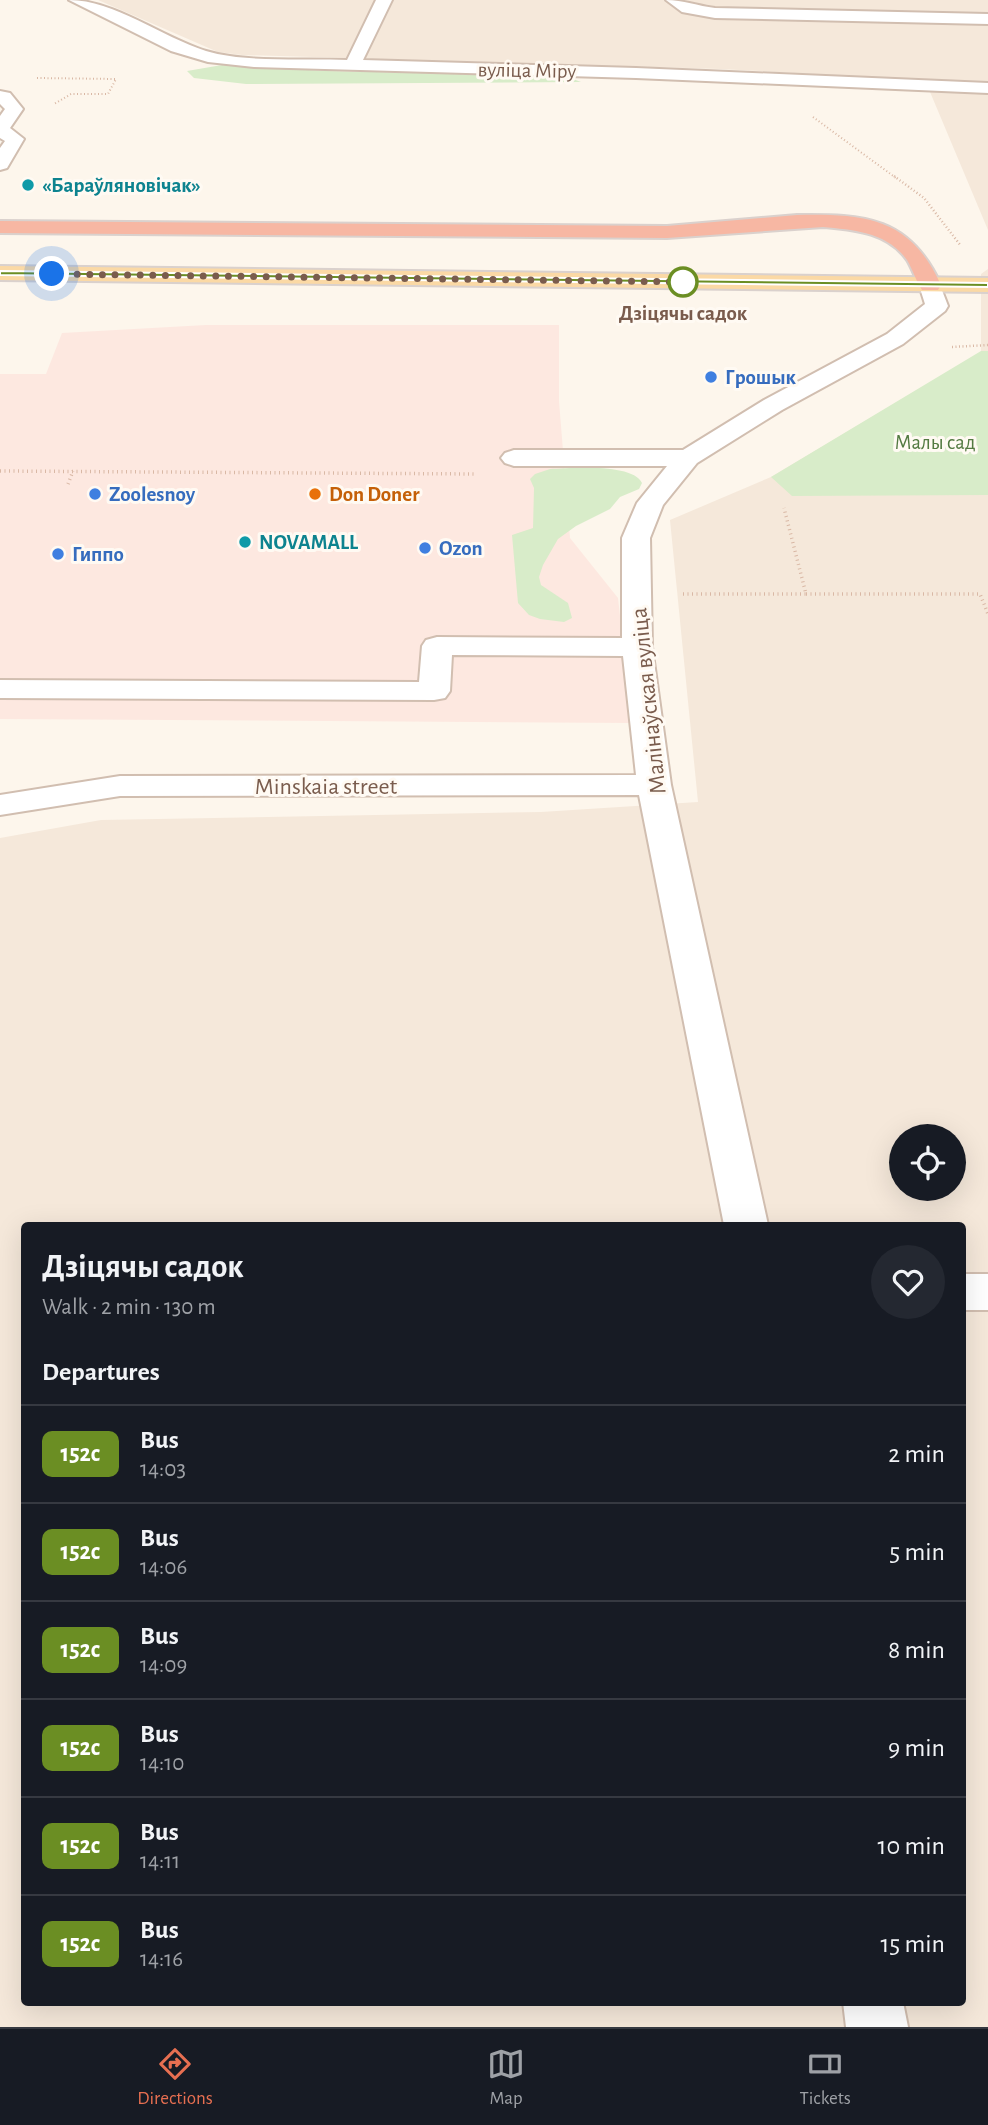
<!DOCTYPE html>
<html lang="en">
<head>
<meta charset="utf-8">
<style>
  :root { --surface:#171b24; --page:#242831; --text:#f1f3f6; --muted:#9ea1a6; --line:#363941; --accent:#e76f51 }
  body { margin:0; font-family:"Alegreya Sans",sans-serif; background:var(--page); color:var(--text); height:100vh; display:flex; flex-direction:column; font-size:26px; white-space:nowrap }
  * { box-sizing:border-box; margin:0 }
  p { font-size:23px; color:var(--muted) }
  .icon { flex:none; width:38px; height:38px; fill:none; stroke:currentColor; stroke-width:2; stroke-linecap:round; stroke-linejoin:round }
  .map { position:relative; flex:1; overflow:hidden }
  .sheet { position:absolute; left:21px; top:1222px; width:945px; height:784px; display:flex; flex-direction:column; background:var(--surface); border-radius:7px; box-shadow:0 7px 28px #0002 }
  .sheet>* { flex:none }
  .badge { padding:0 14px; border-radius:10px; font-size:24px; line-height:46px }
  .fabs { position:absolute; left:889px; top:1124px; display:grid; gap:14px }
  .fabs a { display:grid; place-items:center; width:77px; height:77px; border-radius:50%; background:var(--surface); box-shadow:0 7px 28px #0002; font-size:35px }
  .you { position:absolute; width:35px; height:35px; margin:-18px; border:5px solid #fff; border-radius:50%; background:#1a73e8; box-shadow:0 0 0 10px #1a73e833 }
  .map>.badge { position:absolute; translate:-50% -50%; box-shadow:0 0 0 4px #fff }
  h2 { padding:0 21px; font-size:26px; line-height:63px }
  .round { display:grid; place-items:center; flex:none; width:74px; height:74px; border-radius:37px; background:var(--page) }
  .summary { display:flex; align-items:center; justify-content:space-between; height:119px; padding:0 21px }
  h1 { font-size:33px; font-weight:700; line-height:52px }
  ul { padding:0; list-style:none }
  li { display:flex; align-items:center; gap:21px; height:98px; padding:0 21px; border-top:2px solid var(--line) }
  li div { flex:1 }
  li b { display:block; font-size:26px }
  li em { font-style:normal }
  li .badge { min-width:77px; font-weight:700; text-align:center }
  .menu { display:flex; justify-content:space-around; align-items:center; height:98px; border-top:2px solid var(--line); background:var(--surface); font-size:19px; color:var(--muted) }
  .menu a { display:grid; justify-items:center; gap:4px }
  .menu .selected { color:var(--accent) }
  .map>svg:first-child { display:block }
  .residential { fill:#f5e8da; fill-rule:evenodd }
  .commercial { fill:#fde8e0 }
  .green { fill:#d8ecc9 }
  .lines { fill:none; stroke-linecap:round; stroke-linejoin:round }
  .minor-casing { stroke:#d1beb0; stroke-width:4 }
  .major-casing { stroke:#dad1cd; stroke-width:4 }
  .highway-casing { stroke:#dad1cd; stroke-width:4 }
  .path-far2 { stroke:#d9b8a5; stroke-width:2; stroke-dasharray:1 2.5; stroke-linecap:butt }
  .path-far1 { stroke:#d9b8a5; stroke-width:2.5; stroke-dasharray:1 2.5; stroke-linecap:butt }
  .path { stroke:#d9b8a5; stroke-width:3.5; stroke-dasharray:1 3.5; stroke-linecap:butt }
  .minor { fill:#fff; fill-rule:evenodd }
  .major { fill:#fbd9a5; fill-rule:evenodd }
  .highway { fill:#f7b7a3; fill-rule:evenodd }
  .line { fill:#6b8e23; stroke:#fff; stroke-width:2 }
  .walk { stroke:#7a5c4d; stroke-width:7; stroke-dasharray:0 12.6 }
  .culture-dot { fill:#0f9aa8; stroke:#fffaf3; stroke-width:2.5 }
  .stop-dot { fill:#fff; stroke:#6b8e23; stroke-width:3.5 }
  .shop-dot { fill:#3f7fe0; stroke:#fffaf3; stroke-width:2.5 }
  .food-dot { fill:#e8710a; stroke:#fffaf3; stroke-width:2.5 }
  .labels { text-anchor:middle; stroke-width:6; stroke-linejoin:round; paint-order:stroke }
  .far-street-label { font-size:21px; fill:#7a5c4d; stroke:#fffaf3 }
  .far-culture-label { font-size:21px; font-weight:bold; fill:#0d838f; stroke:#fffaf3; text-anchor:start }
  .far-stop-label { font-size:21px; font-weight:bold; fill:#7a5c4d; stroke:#fffaf3 }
  .far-shop-label { font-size:21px; font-weight:bold; fill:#366cbe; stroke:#fffaf3; text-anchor:start }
  .far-park-label { font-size:21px; fill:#537a41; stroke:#fffaf3 }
  .far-food-label { font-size:21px; font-weight:bold; fill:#c56008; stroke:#fffaf3; text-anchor:start }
  .street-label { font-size:24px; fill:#7a5c4d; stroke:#fffaf3 }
</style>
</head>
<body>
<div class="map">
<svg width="988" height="2027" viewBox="0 0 988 2027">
  <rect width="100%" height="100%" fill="#fdf6ec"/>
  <path class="residential" d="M98 0H988V230L925 80 720 69 242 55 218 52Z
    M988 269V2027H0V838L101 820 541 812 698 802 670 520 771 477 981 352V274ZM901 1136H954V1188H901ZM24 1225H962V2002H24Z"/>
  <path class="commercial" d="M206 325H559V401L570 538 618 598 632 723 0 719V374H46L62 333Z"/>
  <path class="green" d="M222 65 327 71 565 76 581 82 246 84 194 78 187 71Z
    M981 351H988V495L792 496 771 477Z
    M550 469C571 468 633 463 642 483L639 489 620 497 610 509 576 526 558 539 543 565 539 577 541 585 568 603 572 618 564 622 540 619 529 615 518 603 512 535 533 528 534 488 530 479 535 474Z"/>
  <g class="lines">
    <g class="minor-casing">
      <path id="minor" d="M69 0C114 0 162 37 206 51 246 63 304 58 347 60L376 0H392L363 60 636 68 988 83V93L636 78 254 67 208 62 171 51Z
        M666 0C683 0 698 6 715 8L988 14V24L715 18 682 12Z
        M0 91 10 93 23 109 10 128 24 139 7 168 0 170V148L5 141 0 138V116L5 109 0 104Z
        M930 278 938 280 948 306 945 311 903 344 782 410 697 463 663 505 650 538 652 647 671 785 768 1225H724L639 795 120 796 0 815V795L120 776 636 775 623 656 452 655 450 691 445 698 434 700 0 698V680L419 682 422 646 426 640 437 637 622 638V538L637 503 667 466H514L505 463 501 458 505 453 514 450H683L764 400 887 334 925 304 919 285 922 280Z
        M962 1274H988V1310H962Z
        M843 2002H903L908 2027H846Z"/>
    </g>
    <g class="major-casing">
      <path id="major" d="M0 266 988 278V292L0 280Z"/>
    </g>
    <g class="highway-casing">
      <path id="highway" d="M797 215C865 214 910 217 941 285L938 290H922C916 281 913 270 907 260 887 232 854 230 823 227L667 238 0 233V221L667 226Z"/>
    </g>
    <path class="path-far2" d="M37 78 116 79 108 94H71L54 104
      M813 117 896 178"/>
    <path class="path-far1" d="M894 176 924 198 961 246
      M952 347 988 345"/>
    <path class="path" d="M0 471 475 474
      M68 484 73 471
      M683 594H806L784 508
      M806 594H980L988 614"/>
    <use href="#minor" class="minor"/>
    <use href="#major" class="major"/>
    <use href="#highway" class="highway"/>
  </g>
  <path class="line" d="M0 271 988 283V287L0 275Z"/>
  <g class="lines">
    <path class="walk" d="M52 274 689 282H683"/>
  </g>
  <g class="culture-dot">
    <circle cx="28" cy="185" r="7"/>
    <circle cx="245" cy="542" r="7"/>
  </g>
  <circle class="stop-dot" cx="683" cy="282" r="14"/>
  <g class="shop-dot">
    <circle cx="711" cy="377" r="7"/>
    <circle cx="95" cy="494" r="7"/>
    <circle cx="425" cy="548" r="7"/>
    <circle cx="58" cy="554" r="7"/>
  </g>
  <circle class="food-dot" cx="315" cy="494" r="7"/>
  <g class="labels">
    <g class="far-street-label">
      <text transform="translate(527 70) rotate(1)" y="7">вуліца Міру</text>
    </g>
    <g class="far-culture-label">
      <text x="42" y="192">«Бараўляновічак»</text>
      <text x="259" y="549">NOVAMALL</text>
    </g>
    <g class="far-stop-label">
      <text x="683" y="320">Дзіцячы садок</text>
    </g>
    <g class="far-shop-label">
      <text x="725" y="384">Грошык</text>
      <text x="109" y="501">Zoolesnoy</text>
      <text x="439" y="555">Ozon</text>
      <text x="72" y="561">Гиппо</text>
    </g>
    <g class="far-park-label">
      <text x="935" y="449">Малы сад</text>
    </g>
    <g class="far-food-label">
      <text x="329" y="501">Don Doner</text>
    </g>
    <g class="street-label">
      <text transform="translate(648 701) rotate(-96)" y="8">Малінаўская вуліца</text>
      <text x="326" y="794">Minskaia street</text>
    </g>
  </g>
</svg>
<div class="fabs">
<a><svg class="icon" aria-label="locate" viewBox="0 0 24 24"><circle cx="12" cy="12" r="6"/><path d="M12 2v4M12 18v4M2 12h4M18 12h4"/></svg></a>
</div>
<div class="you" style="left:52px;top:274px"></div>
<section class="sheet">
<div class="summary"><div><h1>Дзіцячы садок</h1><p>Walk · 2 min · 130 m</p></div><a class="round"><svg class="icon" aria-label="heart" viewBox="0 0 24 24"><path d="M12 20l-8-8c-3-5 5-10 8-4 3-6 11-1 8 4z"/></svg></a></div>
<h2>Departures</h2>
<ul>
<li><span class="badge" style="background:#6b8e23;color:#fff">152с</span><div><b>Bus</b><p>14:03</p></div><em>2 min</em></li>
<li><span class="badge" style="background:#6b8e23;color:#fff">152с</span><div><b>Bus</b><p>14:06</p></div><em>5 min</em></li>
<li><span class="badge" style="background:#6b8e23;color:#fff">152с</span><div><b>Bus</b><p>14:09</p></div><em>8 min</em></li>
<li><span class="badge" style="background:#6b8e23;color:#fff">152с</span><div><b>Bus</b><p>14:10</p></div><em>9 min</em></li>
<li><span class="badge" style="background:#6b8e23;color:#fff">152с</span><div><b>Bus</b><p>14:11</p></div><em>10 min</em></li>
<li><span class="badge" style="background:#6b8e23;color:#fff">152с</span><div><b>Bus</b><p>14:16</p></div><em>15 min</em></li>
</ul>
</section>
</div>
<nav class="menu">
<a class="selected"><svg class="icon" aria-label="directions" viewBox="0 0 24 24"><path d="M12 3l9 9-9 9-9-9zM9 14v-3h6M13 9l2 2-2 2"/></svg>Directions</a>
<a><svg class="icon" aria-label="map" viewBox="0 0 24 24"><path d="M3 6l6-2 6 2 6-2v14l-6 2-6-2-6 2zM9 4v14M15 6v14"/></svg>Map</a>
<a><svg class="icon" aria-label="tickets" viewBox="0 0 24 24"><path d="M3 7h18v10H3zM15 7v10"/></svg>Tickets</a>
</nav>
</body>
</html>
